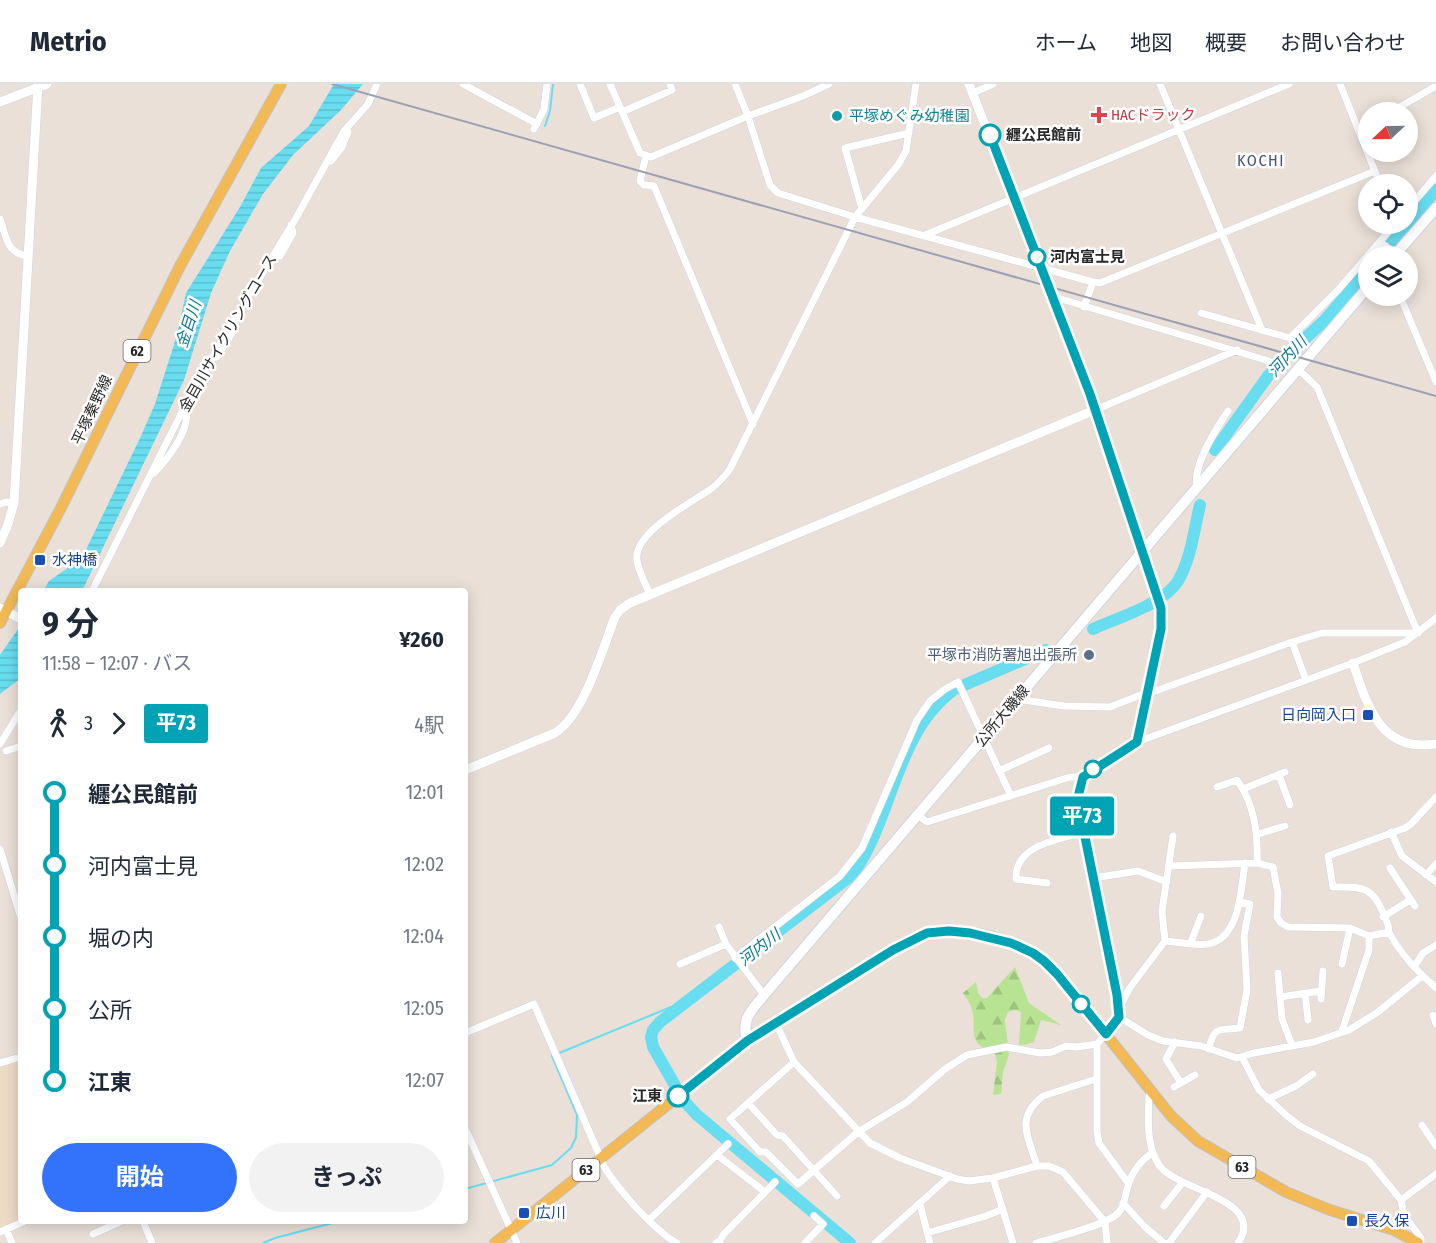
<!DOCTYPE html>
<html lang="ja">
<head>
<meta charset="utf-8">
<style>
  :root { --surface:#fff; --page:#f2f2f3; --text:#1f2937; --muted:#747a83; --line:#e0e1e3; --accent:#3373fc }
  body { margin:0; font-family:"Fira Sans Condensed","Noto Sans JP",sans-serif; background:var(--page); color:var(--text); height:100vh; display:flex; flex-direction:column; font-size:22px; white-space:nowrap }
  * { box-sizing:border-box; margin:0 }
  p { font-size:20px; color:var(--muted) }
  .icon { flex:none; width:33px; height:33px; fill:none; stroke:currentColor; stroke-width:2; stroke-linecap:round; stroke-linejoin:round }
  .map { position:relative; flex:1; overflow:hidden }
  .panel { position:absolute; left:18px; top:504px; width:450px; height:636px; display:flex; flex-direction:column; background:var(--surface); border-radius:6px; box-shadow:0 3px 15px #0003 }
  .panel>* { flex:none }
  .badge { padding:0 12px; border-radius:4px; font-size:21px; line-height:39px }
  .needle { width:39px; rotate:248deg }
  .fabs { position:absolute; left:1358px; top:18px; display:grid; gap:12px }
  .fabs a { display:grid; place-items:center; width:60px; height:60px; border-radius:50%; background:var(--surface); box-shadow:0 3px 15px #0003; font-size:30px }
  .map>.badge { position:absolute; translate:-50% -50%; box-shadow:0 0 0 3px #fff }
  .legs { display:flex; align-items:center; gap:9px; height:66px; padding:0 24px; font-size:20px }
  .legs p { margin-inline-start:auto }
  .headline { display:flex; align-items:center; justify-content:space-between; height:102px; padding:0 24px }
  h1 { font-size:33px; font-weight:700; line-height:45px }
  .primary-button { display:flex; gap:12px; margin-top:auto; padding:12px 24px }
  .primary-button a { flex:1; height:69px; border-radius:36px; background:var(--accent); color:#fff; font-size:24px; font-weight:700; line-height:69px; text-align:center }
  .primary-button a+a { background:var(--page); color:var(--text) }
  ul { padding:0 24px; list-style:none }
  li { display:flex; align-items:center; gap:21px; height:72px; font-size:22px }
  li i { display:grid; place-items:center; width:9px; height:100%; margin:0 8px; background:currentColor }
  li i::after { content:''; width:15px; height:15px; margin:-8px; border:4px solid; border-radius:50%; background:var(--surface) }
  li p { margin-inline-start:auto }
  li:first-child i { background:linear-gradient(#0000 50%,currentColor 0) }
  li:last-child i { background:linear-gradient(currentColor 50%,#0000 0) }
  header { display:flex; align-items:center; gap:36px; box-sizing:border-box; height:84px; padding:0 30px; background:var(--surface); border-bottom:2px solid var(--line) }
  header strong { font-size:28px }
  nav { display:flex; gap:33px; margin-inline-start:auto; font-size:21px }
  .map>svg:first-child { display:block }
  .education { fill:#eddbc6 }
  .forest { fill:url(#forest-firs) }
  .water { fill:url(#water-rules) }
  .lines { fill:none; stroke-linecap:round; stroke-linejoin:round }
  .stream { stroke:#68ddf0; stroke-width:2 }
  .river { stroke:#68ddf0; stroke-width:12 }
  .minor-casing { stroke:#cdd4e1; stroke-width:8 }
  .tertiary-casing { stroke:#cdd4e1; stroke-width:10 }
  .secondary-casing { stroke:#cdd4e1; stroke-width:12 }
  .primary-casing { stroke:#c3c3c3; stroke-width:12 }
  .minor { stroke:#fff; stroke-width:7 }
  .tertiary { stroke:#fff; stroke-width:9 }
  .secondary { stroke:#fff; stroke-width:10 }
  .primary { stroke:#f2b955; stroke-width:10 }
  .rail { stroke:#9ba1b2; stroke-width:2 }
  .line-1-casing { stroke:#fff; stroke-width:14 }
  .line-1 { stroke:#00a3b4; stroke-width:9 }
  .health-dot { fill:#e0444e; stroke:#fff; stroke-width:2 }
  .culture-dot { fill:#0f9aa8; stroke:#fff; stroke-width:2 }
  .stop-1-dot { fill:#fff; stroke:#00a3b4; stroke-width:3 }
  .transit-dot { fill:#1a4fb4; stroke:#fff; stroke-width:2 }
  .service-dot { fill:#5c6f8a; stroke:#fff; stroke-width:2 }
  .labels { text-anchor:middle; stroke-width:5; stroke-linejoin:round; paint-order:stroke }
  .shield { fill:#fff; stroke:#686868; stroke-width:1.5 }
  .shield-label { font-size:14px; font-weight:bold; fill:#272727 }
  .health-label { font-size:15px; fill:#be3a42; stroke:#fff; text-anchor:start }
  .culture-label { font-size:15px; fill:#0d838f; stroke:#fff; text-anchor:start }
  .stop-label { font-size:15px; font-weight:bold; fill:#272727; stroke:#fff; text-anchor:start }
  .street-label { font-size:15px; fill:#272727; stroke:#fff }
  .transit-label { font-size:15px; fill:#164399; stroke:#fff; text-anchor:start }
  .service-label { font-size:15px; fill:#4e5e75; stroke:#fff; text-anchor:end }
  .neighbourhood-label { font-size:16px; letter-spacing:1.5px; fill:#475678; stroke:#fff }
  .water-label { font-size:16px; font-style:italic; fill:#0b7997; stroke:#fff }
</style>
</head>
<body>
<header>
<strong>Metrio</strong>
<nav><a>ホーム</a><a>地図</a><a>概要</a><a>お問い合わせ</a></nav>
</header>
<div class="map">
<svg width="1436" height="1159" viewBox="0 0 1436 1159">
  <defs>
    <pattern id="forest-firs" width="22" height="20" patternUnits="userSpaceOnUse" patternTransform="scale(1.5)"><rect width="22" height="20" fill="#b8e393"/><path d="M5 1l3.5 6h-7zM16 11l3.5 6h-7z" fill="#9ec37f"/></pattern>
    <pattern id="water-rules" width="6" height="5" patternUnits="userSpaceOnUse" patternTransform="scale(1.5)"><rect width="6" height="5" fill="#68ddf0"/><path d="M0 2.5h6" fill="none" stroke="#5abece"/></pattern>
  </defs>
  <rect width="100%" height="100%" fill="#eae0d8"/>
  <path class="education" d="M21 977V1135L0 1144V984Z"/>
  <path class="forest" d="M1015 883 1029 919 1061 941 1041 936 1034 958 1024 961H1019L1021 928 1015 926 1008 928 1005 936 1009 971 1003 988 1001 1010 993 1011 997 978 995 970C963 956 979 947 971 922 969 918 966 913 963 909L976 898 978 909 982 914H987Z"/>
  <path class="water" d="M334 0H363L341 26 293 71 263 110 230 167 211 209 184 296 82 507H43L49 497 82 474 141 352 155 320 177 251 186 209 240 123 261 84 309 42Z
    M21 541V594L0 610V571Z"/>
  <g class="lines">
    <path class="stream" d="M545 42 550 27 553 0
      M465 1105 552 1081 571 1064 576 1053 577 1031 552 972 671 923 676 926
      M263 1159 275 1154 340 1137"/>
    <path class="river" d="M1379 172 1436 106
      M1215 366 1268 292 1284 274 1325 236 1368 186
      M1093 545C1117 534 1164 520 1178 497 1191 475 1194 446 1200 421
      M850 1159 697 1031 684 1017 653 963 651 953 653 946 660 938 852 791C894 734 894 649 955 605L1046 566"/>
    <g class="minor-casing">
      <path id="minor" d="M463 0 537 40
        M580 0 594 34 620 23
        M610 0 640 69 651 73 748 32 803 12 829 0
        M735 0 748 32 770 101 778 109 855 133 1093 198
        M1160 0 1262 246
        M1340 0 1380 100
        M973 9 993 0
        M622 28 672 6 670 0
        M1391 28 1436 2
        M534 45 544 25 547 0
        M646 72 640 97 644 101 654 102 753 340
        M331 77 342 63 348 48
        M862 125 845 64 909 49
        M1407 126 1436 92
        M0 135C7 154 6 170 29 172
        M925 151 1289 0
        M1380 158 1396 170
        M270 174 280 172 293 149 291 141
        M1051 212 1269 277
        M1400 212 1436 298
        M1084 223 1093 198 1100 199 1375 87
        M1201 229 1290 254 1338 206 1395 140
        M211 275 217 273 236 243 234 236
        M1095 326 1237 266
        M154 389C168 375 193 343 185 323
        M1197 403C1192 382 1216 345 1228 327
        M0 420 6 418 14 419
        M92 507 184 324 222 256 296 134 344 47 368 20 377 0
        M650 511C646 501 639 488 637 477 632 449 692 418 711 405 719 399 724 393 730 385L855 133 898 81 906 67 916 0
        M1292 558 1306 596
        M1147 610 1292 558 1322 549H1418L1317 303 1298 285
        M1016 615 1064 622 1110 623 1148 608
        M1137 658 1353 579 1405 558 1436 534
        M0 660 21 626
        M6 667 21 662
        M999 687 1049 664
        M1279 691 1290 721
        M1217 703 1237 696C1255 721 1258 750 1257 779
        M1243 705 1285 688
        M1436 713 1411 740 1405 744 1328 772 1333 803C1369 802 1375 806 1388 841 1390 848 1386 843 1390 850 1401 871 1419 889 1436 904
        M918 731 927 738 1070 693H1083
        M1391 748 1402 772 1436 798
        M1258 750 1285 742
        M0 765 21 834
        M1170 782 1257 779 1273 783 1278 809 1277 833 1281 839 1288 843 1350 844 1369 852 1389 848
        M1390 784 1415 822
        M1426 791 1436 780
        M1093 794 1138 787 1167 798
        M1047 799 1016 795C1015 760 1059 756 1084 748
        M1383 833 1410 816
        M719 843 726 860 764 911
        M1165 857C1178 858 1195 862 1208 860 1240 855 1241 805 1245 779
        M1191 858 1201 832
        M735 874 840 792 862 764 917 636 930 617 945 605 958 598 1011 712
        M680 880 726 860
        M1342 880 1350 844
        M1414 883 1423 869 1436 861
        M1278 889 1282 935 1292 961
        M1305 909 1308 936
        M1280 913 1321 907
        M1321 915 1323 887
        M1119 925 1129 905 1165 857 1162 827 1173 752
        M1433 931 1436 940
        M1119 933 1148 951 1163 957 1201 962 1237 974 1254 969 1314 958 1349 946 1378 928 1422 892
        M776 939 794 978 870 1059 900 1074 957 1095 969 1097 993 1094 1037 1082H1049L1063 1088 1105 1138 1107 1159
        M1342 947 1369 866V852
        M465 949 534 920 598 1068C601 1089 657 1150 677 1159
        M1106 950 1097 960V1048L1099 1059 1128 1099
        M1175 958 1166 975 1181 999
        M1209 965C1214 941 1219 947 1240 944L1247 906 1244 852 1250 820 1240 818
        M1242 973 1259 1006 1286 1031 1300 1042 1369 1077 1401 1116 1404 1131 1421 1154V1159
        M794 978 730 1035 760 1068H766L798 1100 858 1048 907 1018 945 985 967 971 1006 963 1040 969 1052 968 1066 962 1077 963 1097 960
        M0 979 21 973
        M1174 1003 1195 991
        M1152 1009 1149 1012C1148 1035 1146 1061 1159 1081 1175 1106 1268 1115 1238 1159
        M1268 1015 1296 1002 1313 990
        M748 1019 777 1051 783 1052 837 1112
        M1422 1041 1436 1062
        M465 1044 517 1159
        M717 1071 765 1108
        M1037 1082C1029 1054 1014 1034 1043 1012L1096 995
        M993 1094 1013 1159
        M1401 1116 1436 1090
        M1123 1119 1145 1143 1164 1159
        M920 1120 930 1159
        M1164 1122 1183 1098
        M649 1136 728 1060
        M143 1137 152 1159
        M6 1145 12 1159
        M0 1148 25 1137
        M927 1149 986 1132 1003 1125
        M93 1150 122 1137
        M716 1159 720 1157 723 1151 775 1098
        M805 1159 823 1140 814 1132
        M875 1159 950 1092
        M1036 1159C1054 1154 1109 1141 1119 1128 1125 1121 1125 1110 1128 1102 1131 1090 1142 1074 1153 1069
        M1169 1159 1207 1108"/>
    </g>
    <g class="tertiary-casing">
      <path id="tertiary" d="M969 0 1090 310 1161 524V545L1137 658 1083 693 1079 709 1084 748 1119 925 1115 939 1106 950
        M0 18 47 0
        M0 459 8 440 14 419 38 0
        M0 524 21 535
        M1353 579C1367 621 1380 669 1436 660
        M465 686 555 649C584 631 602 566 615 533L620 526 630 519 1095 326"/>
    </g>
    <g class="secondary-casing">
      <path id="secondary" d="M1394 172 1436 124
        M747 957C741 935 751 927 764 911L1368 203"/>
    </g>
    <g class="primary-casing">
      <path id="primary" d="M0 539 61 424 180 182 281 0
        M495 1159 747 957 912 855C961 837 1021 854 1057 889L1171 1032 1198 1057 1286 1108 1330 1126 1394 1146 1418 1159"/>
    </g>
    <use href="#minor" class="minor"/>
    <use href="#tertiary" class="tertiary"/>
    <use href="#secondary" class="secondary"/>
    <use href="#primary" class="primary"/>
    <path class="rail" d="M332 0 1436 312"/>
  </g>
  <g class="lines">
    <g class="line-1-casing">
      <path id="line-1" d="M678 1012 747 957 893 866 927 849 949 847 970 849 1011 859 1033 869 1044 877 1057 890 1106 950 1119 933 1117 911 1084 748 1079 709 1083 693 1137 658 1161 545V524L1090 310 990 51"/>
    </g>
    <use href="#line-1" class="line-1"/>
  </g>
  <path class="health-dot" d="M1096 22h6v6h6v6h-6v6h-6v-6h-6v-6h6z"/>
  <circle class="culture-dot" cx="837" cy="32" r="6"/>
  <g class="stop-1-dot">
    <circle cx="990" cy="51" r="10"/>
    <circle cx="1037" cy="173" r="8"/>
    <circle cx="1093" cy="685" r="8"/>
    <circle cx="1081" cy="920" r="8"/>
    <circle cx="678" cy="1012" r="10"/>
  </g>
  <g class="transit-dot">
    <rect x="34" y="470" width="12" height="12" rx="3"/>
    <rect x="1362" y="625" width="12" height="12" rx="3"/>
    <rect x="518" y="1123" width="12" height="12" rx="3"/>
    <rect x="1346" y="1131" width="12" height="12" rx="3"/>
  </g>
  <circle class="service-dot" cx="1089" cy="571" r="6"/>
  <g class="labels">
    <g class="shield">
      <rect x="123.5" y="256" width="27" height="22" rx="4.5"/>
      <rect x="1228.5" y="1072" width="27" height="22" rx="4.5"/>
      <rect x="572.5" y="1075" width="27" height="22" rx="4.5"/>
    </g>
    <g class="shield-label">
      <text x="137" y="272">62</text>
      <text x="1242" y="1088">63</text>
      <text x="586" y="1091">63</text>
    </g>
    <g class="health-label">
      <text x="1111" y="36">HACドラック</text>
    </g>
    <g class="culture-label">
      <text x="849" y="37">平塚めぐみ幼稚園</text>
    </g>
    <g class="stop-label">
      <text x="1006" y="56">纒公民館前</text>
      <text x="1050" y="178">河内富士見</text>
      <text x="662" y="1017" text-anchor="end">江東</text>
    </g>
    <g class="street-label">
      <text transform="translate(228 249) rotate(-60)" y="5">金目川サイクリングコース</text>
      <text transform="translate(92 326) rotate(-65)" y="5">平塚秦野線</text>
      <text transform="translate(1002 632) rotate(-50)" y="5">公所大磯線</text>
    </g>
    <g class="transit-label">
      <text x="52" y="481">水神橋</text>
      <text x="1356" y="636" text-anchor="end">日向岡入口</text>
      <text x="536" y="1134">広川</text>
      <text x="1364" y="1142">長久保</text>
    </g>
    <g class="service-label">
      <text x="1077" y="576">平塚市消防署旭出張所</text>
    </g>
    <g class="neighbourhood-label">
      <text x="1261" y="82">KOCHI</text>
    </g>
    <g class="water-label">
      <text transform="translate(188 240) rotate(-72)" y="6">金目川</text>
      <text transform="translate(1287 272) rotate(-47)" y="6">河内川</text>
      <text transform="translate(759 863) rotate(-38)" y="6">河内川</text>
    </g>
  </g>
</svg>
<div class="fabs">
<a><svg class="needle" viewBox="-14 -14 28 28"><path d="M0-13l5 13h-10z" fill="#e53935"/><path d="M0 13l5-13h-10z" fill="#747a83"/></svg></a>
<a><svg class="icon" aria-label="locate" viewBox="0 0 24 24"><circle cx="12" cy="12" r="6"/><path d="M12 2v4M12 18v4M2 12h4M18 12h4"/></svg></a>
<a><svg class="icon" aria-label="layers" viewBox="0 0 24 24"><path d="M12 4l9 5-9 5-9-5zM3 14l9 5 9-5"/></svg></a>
</div>
<b class="badge" style="left:1082px;top:732px;background:#00a3b4;color:#fff">平73</b>
<section class="panel">
<div class="headline"><div><h1>9 分</h1><p>11:58 – 12:07 · バス</p></div><b>¥260</b></div>
<div class="legs"><svg class="icon" aria-label="walk" viewBox="0 0 24 24"><circle cx="13" cy="4" r="2"/><path d="M13 8l-2 6 4 7M11 14l-3 7M7 12l3-4h3l4 4"/></svg>3<svg class="icon" aria-label="forward" viewBox="0 0 24 24"><path d="M9 5l7 7-7 7"/></svg><b class="badge" style="background:#00a3b4;color:#fff">平73</b><p>4駅</p></div>
<ul>
<li><i style="color:#00a3b4"></i><b>纒公民館前</b><p>12:01</p></li>
<li><i style="color:#00a3b4"></i><span>河内富士見</span><p>12:02</p></li>
<li><i style="color:#00a3b4"></i><span>堀の内</span><p>12:04</p></li>
<li><i style="color:#00a3b4"></i><span>公所</span><p>12:05</p></li>
<li><i style="color:#00a3b4"></i><b>江東</b><p>12:07</p></li>
</ul>
<div class="primary-button"><a>開始</a><a>きっぷ</a></div>
</section>
</div>
</body>
</html>
